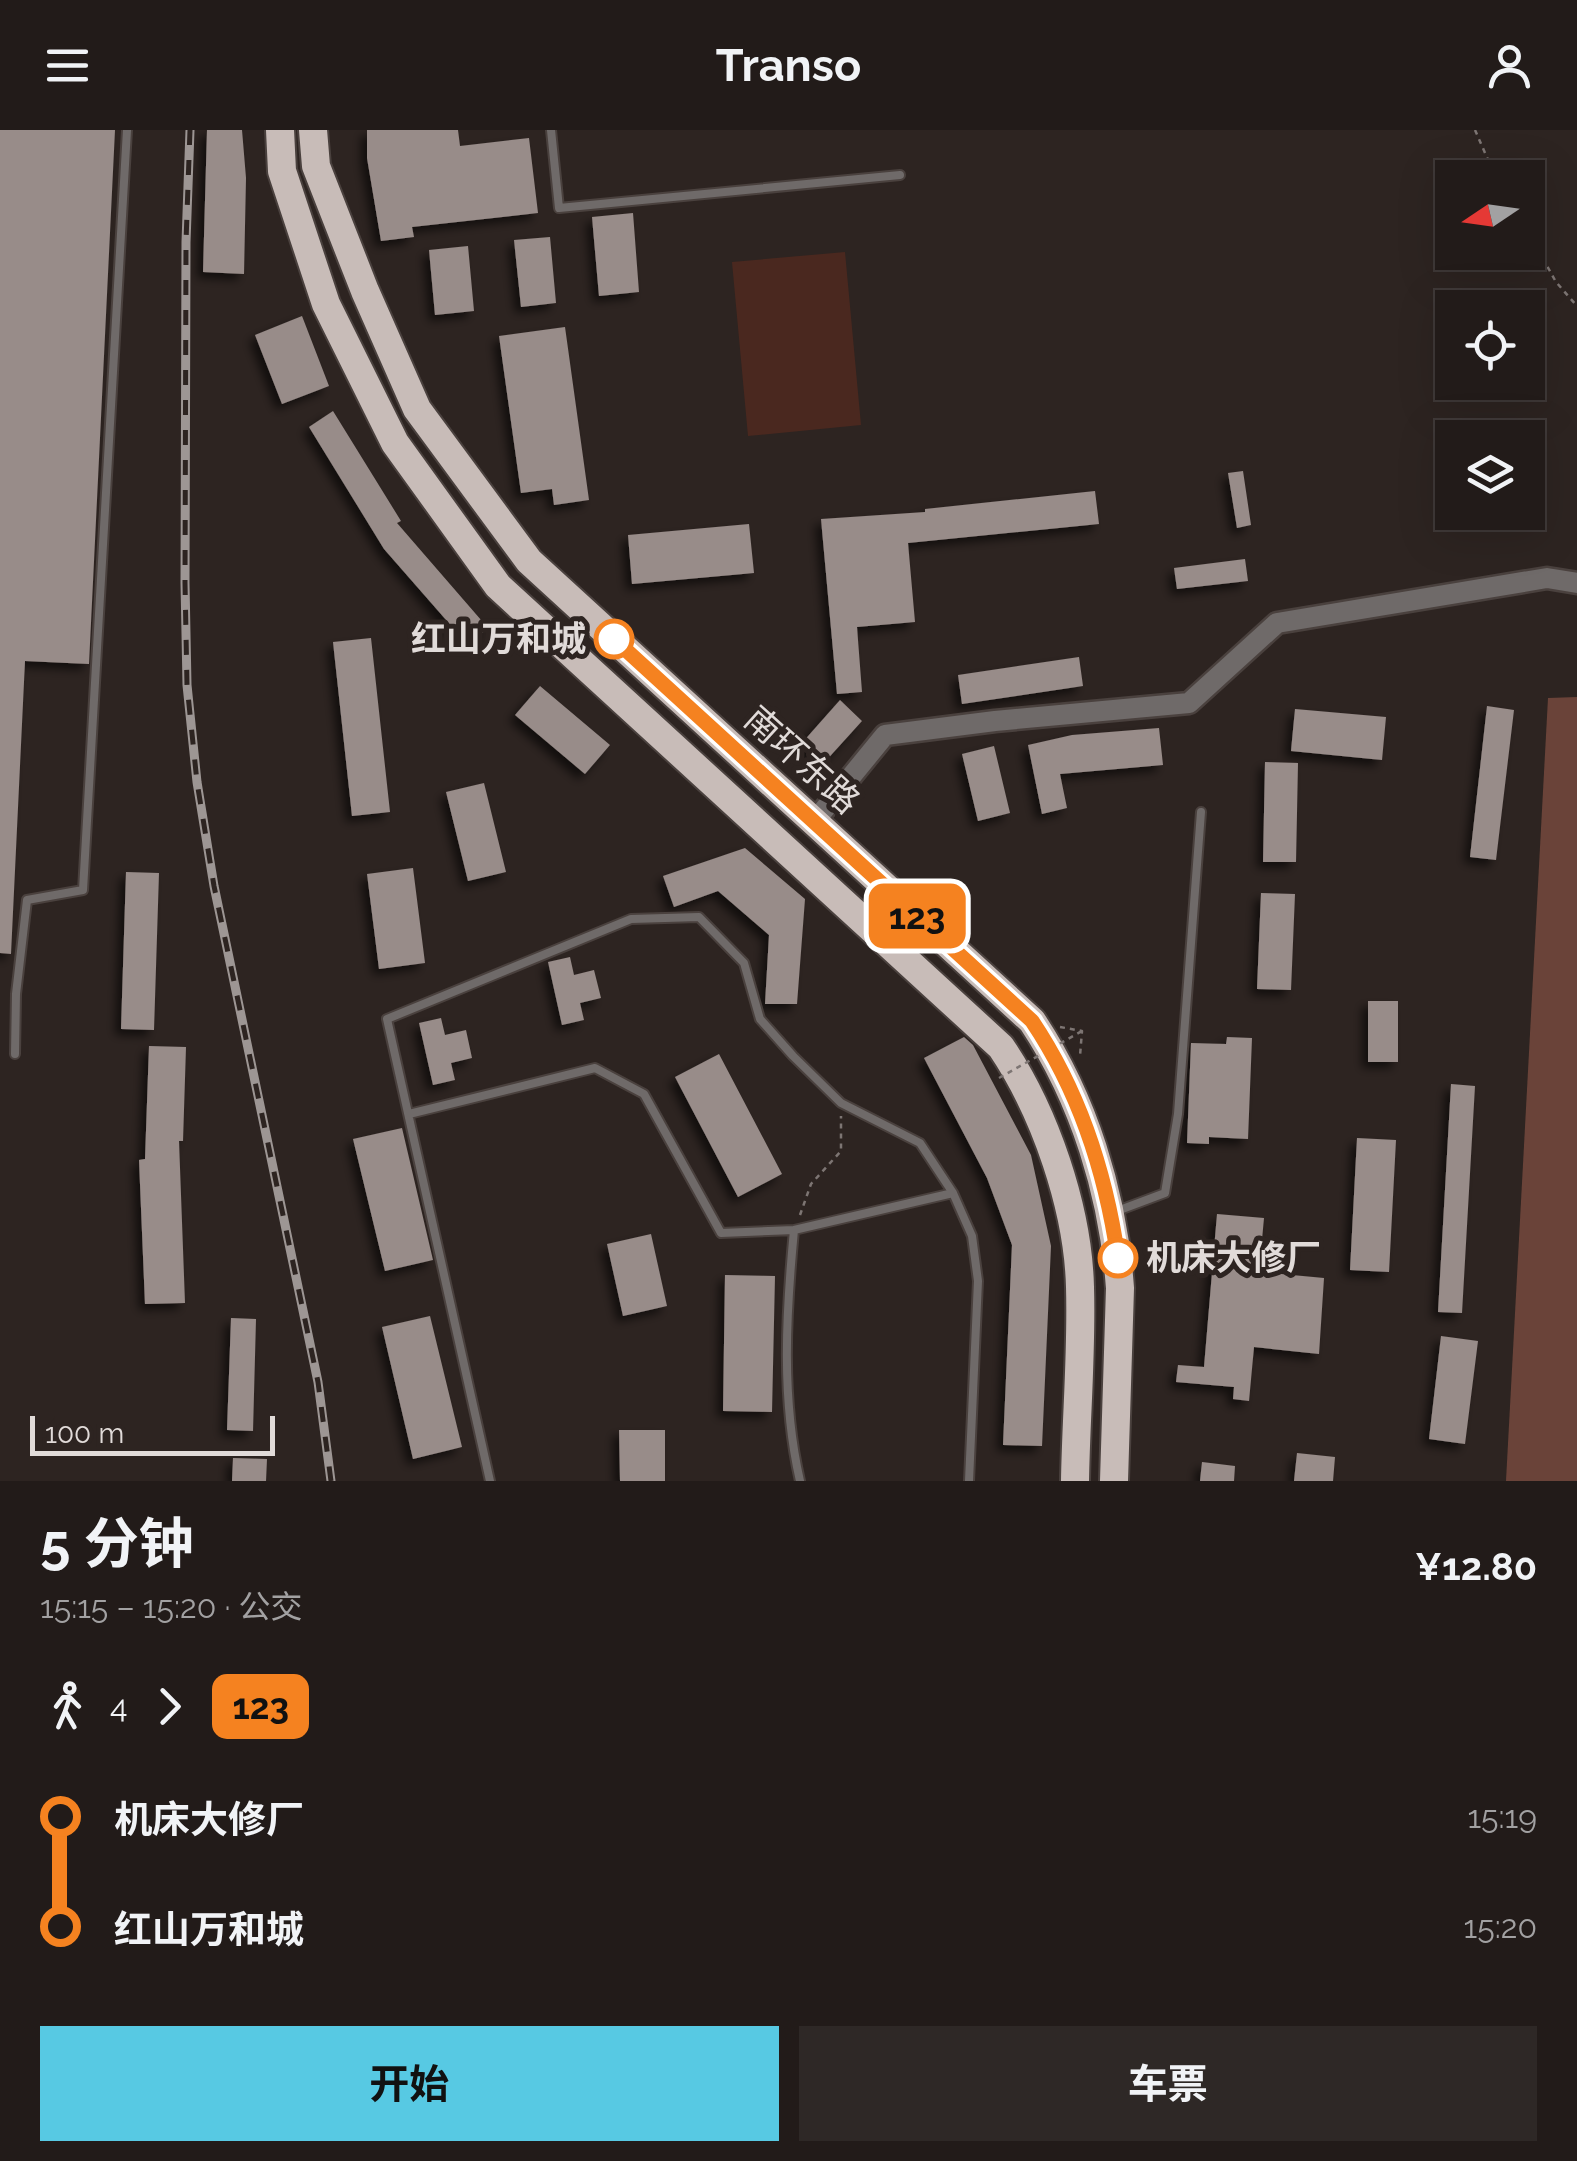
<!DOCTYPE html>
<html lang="zh">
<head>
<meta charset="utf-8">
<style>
  :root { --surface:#221b19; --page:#2e2826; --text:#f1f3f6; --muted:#a2a1a2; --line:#3f3938; --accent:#57c9e3 }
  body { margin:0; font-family:Raleway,"Noto Sans SC",sans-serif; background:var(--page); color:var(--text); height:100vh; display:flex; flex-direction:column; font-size:38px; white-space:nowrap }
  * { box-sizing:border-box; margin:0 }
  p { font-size:32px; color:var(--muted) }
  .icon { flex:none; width:55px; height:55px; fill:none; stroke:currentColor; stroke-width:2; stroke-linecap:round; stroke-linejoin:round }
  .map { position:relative; height:1351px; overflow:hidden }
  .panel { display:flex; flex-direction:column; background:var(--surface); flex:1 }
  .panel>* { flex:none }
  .badge { padding:0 20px; border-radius:15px; font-size:35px; line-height:65px }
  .needle { width:65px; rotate:257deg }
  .fabs { position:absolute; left:1435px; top:30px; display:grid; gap:20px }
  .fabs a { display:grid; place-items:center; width:110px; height:110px; border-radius:0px; background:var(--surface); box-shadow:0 10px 40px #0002,0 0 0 2px var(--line); font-size:50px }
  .scale { position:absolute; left:30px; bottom:25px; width:245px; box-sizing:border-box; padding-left:10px; border:5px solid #e1dbd9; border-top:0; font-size:28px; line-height:35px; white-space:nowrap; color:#e1dbd9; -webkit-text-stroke:8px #2d2421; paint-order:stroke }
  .map>.badge { position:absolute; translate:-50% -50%; box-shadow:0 0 0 5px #fff }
  .legs { display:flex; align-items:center; gap:15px; height:110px; padding:0 40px; font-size:32px }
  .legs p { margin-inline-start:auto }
  .overview { display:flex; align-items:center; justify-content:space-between; height:170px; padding:0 40px }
  h1 { font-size:55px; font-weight:700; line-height:75px }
  .button { display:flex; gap:20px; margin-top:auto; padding:20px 40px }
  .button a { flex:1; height:115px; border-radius:0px; background:var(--accent); color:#111; font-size:40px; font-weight:700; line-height:115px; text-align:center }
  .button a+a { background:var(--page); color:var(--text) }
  ul { padding:0 40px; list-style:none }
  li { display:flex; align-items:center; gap:35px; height:110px; font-size:38px }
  li i { display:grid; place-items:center; width:15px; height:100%; margin:0 12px; background:currentColor }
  li i::after { content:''; width:25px; height:25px; margin:-12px; border:8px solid; border-radius:50%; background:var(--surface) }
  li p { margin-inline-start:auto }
  li:first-child i { background:linear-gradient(#0000 50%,currentColor 0) }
  li:last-child i { background:linear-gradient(currentColor 50%,#0000 0) }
  header { display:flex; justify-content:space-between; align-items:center; height:130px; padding:0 40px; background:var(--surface); font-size:45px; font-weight:700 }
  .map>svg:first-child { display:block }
  .green { fill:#4a281f }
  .forest { fill:#6a4339 }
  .building { fill:#988c89; filter:url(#shadow) }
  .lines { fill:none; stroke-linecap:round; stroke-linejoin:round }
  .service-casing { stroke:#4a413e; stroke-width:12 }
  .tertiary-casing { stroke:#4a413e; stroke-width:25 }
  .trunk-casing { stroke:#4a413e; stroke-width:32 }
  .path { stroke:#7d7573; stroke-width:2.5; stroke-dasharray:5 5; stroke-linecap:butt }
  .service { stroke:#6f6a69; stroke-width:8 }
  .tertiary { stroke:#6f6a69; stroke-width:20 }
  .trunk { stroke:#c8bcb8; stroke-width:28 }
  .rail-casing { stroke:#9d9694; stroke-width:9 }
  .rail { stroke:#2d2421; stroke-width:5; stroke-dasharray:15; stroke-linecap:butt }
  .path-bridge { stroke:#7d7573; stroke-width:2.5; stroke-dasharray:5 5; stroke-linecap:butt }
  .line-1-casing { stroke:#fff; stroke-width:22 }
  .line-1 { stroke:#f58220; stroke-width:15 }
  .stop-1-dot { fill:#fff; stroke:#f58220; stroke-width:5 }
  .labels { text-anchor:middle; stroke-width:10; stroke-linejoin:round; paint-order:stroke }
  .stop-label { font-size:35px; font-weight:bold; fill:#e1dbd9; stroke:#2d2421; text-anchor:end }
  .street-label { font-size:35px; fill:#e1dbd9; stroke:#2d2421 }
</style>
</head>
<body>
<header><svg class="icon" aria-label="menu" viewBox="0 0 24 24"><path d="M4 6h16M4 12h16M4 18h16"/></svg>Transo<svg class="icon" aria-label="person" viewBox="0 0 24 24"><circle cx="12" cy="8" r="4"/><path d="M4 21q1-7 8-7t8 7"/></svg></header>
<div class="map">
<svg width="1577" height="1351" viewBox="0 0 1577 1351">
  <defs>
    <filter id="shadow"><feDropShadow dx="-6" dy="6" stdDeviation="5" flood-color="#0009"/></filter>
  </defs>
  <rect width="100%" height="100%" fill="#2d2421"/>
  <path class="green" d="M845 122 861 295 748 306 732 132Z"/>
  <path class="forest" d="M1577 567V1351H1506L1548 568Z"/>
  <path class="building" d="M0 0H115L89 534 25 531 11 824 0 823Z
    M207 0H242L246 48 244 144 203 142Z
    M367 0H458L460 16 529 8 538 83 412 97 414 107 381 111 367 28Z
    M633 83 639 162 599 166 592 87Z
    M550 107 556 173 521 177 514 110Z
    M468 116 474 181 435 185 429 120Z
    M302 186 329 256 282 274 255 205Z
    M565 197 589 370 554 375 552 359 521 363 499 206Z
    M333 281 401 391 397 393 488 498 468 515 384 419 309 297Z
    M1243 341 1251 395 1237 398 1228 343Z
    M1095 361 1099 394 908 413 915 492 857 497 862 562 837 564 821 389 925 382V379Z
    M749 394 754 443 632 454 628 405Z
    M1245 429 1248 451 1177 459 1174 438Z
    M371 508 390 682 352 686 333 512Z
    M1079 527 1083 556 962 574 958 545Z
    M540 556 610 615 585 644 515 585Z
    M840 570 862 591 823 634 801 614Z
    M1487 576 1514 580 1496 730 1470 727Z
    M1295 579 1386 587 1382 630 1291 621Z
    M1159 598 1163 635 1060 644 1067 678 1042 684 1028 615 1072 605Z
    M994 616 1010 683 978 691 962 624Z
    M1265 632 1298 633 1296 732H1263Z
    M484 653 506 742 468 751 446 662Z
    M745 718 805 769 797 874H765L769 805 718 761 674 777 663 746Z
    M413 738 425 833 379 839 367 744Z
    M126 742 159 743 154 900 121 899Z
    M1261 763 1295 764 1291 860 1257 859Z
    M570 827 574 845 594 840 601 868 580 873 584 890 562 895 548 832Z
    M1368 871H1398V932H1368Z
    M441 888 445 905 466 900 472 928 451 933 455 950 433 955 419 893Z
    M964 907 973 915 1031 1025 1051 1116 1042 1316 1003 1315 1012 1115 987 1048 924 928Z
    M1227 907 1252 908 1248 1009 1209 1007V1014L1187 1013 1191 913 1226 914Z
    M149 916 186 917 183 1011H179L185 1173 145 1174 139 1030 145 1029Z
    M719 924 782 1044 738 1067 675 947Z
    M1451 954 1475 956 1462 1183 1438 1182Z
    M402 998 433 1130 385 1141 353 1009Z
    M1357 1008 1396 1010 1389 1142 1350 1140Z
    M1217 1084 1264 1088 1259 1142 1324 1148 1319 1224 1254 1217 1249 1271 1233 1269 1234 1257 1176 1252 1178 1235 1204 1237Z
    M651 1104 667 1176 623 1186 607 1114Z
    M725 1145 775 1146 772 1282 723 1281Z
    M430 1186 462 1317 413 1329 382 1197Z
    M231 1188 256 1189 253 1301 227 1300Z
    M1441 1206 1478 1211 1465 1314 1429 1309Z
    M619 1300H665V1351H620Z
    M1297 1323 1335 1327 1333 1351H1294Z
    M233 1328 267 1329 266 1351H232Z
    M1202 1332 1235 1336 1234 1351H1200Z"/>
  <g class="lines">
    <g class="service-casing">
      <path id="service" d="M551 0 559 78 900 45
        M15 924 16 864 27 770 83 760 127 0
        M409 984 595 938 644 964 721 1103 794 1100 953 1063
        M1117 1081 1165 1063 1178 984 1201 682
        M794 1100C786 1184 781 1268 800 1351
        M490 1351 387 889 631 789 699 787 744 833 760 889 793 926 841 973 920 1013 953 1063 972 1106 978 1151 969 1351"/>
    </g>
    <g class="tertiary-casing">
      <path id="tertiary" d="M814 692 885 605 995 591 1189 573 1277 493 1547 448 1577 453"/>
    </g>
    <g class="trunk-casing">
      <path id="trunk" d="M280 0 282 41 326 174 395 313 498 456 1001 917C1045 982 1078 1078 1080 1157 1082 1222 1076 1287 1075 1351
        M313 0 316 36 365 161 417 279 529 431 1032 891C1084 969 1113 1064 1120 1158L1114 1351"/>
    </g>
    <path class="path" d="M1475 0 1496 48
      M1528 102 1556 152 1577 176
      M1060 897 1082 901 1080 926
      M800 1085 811 1054 841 1021V986"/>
    <use href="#service" class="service"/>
    <use href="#tertiary" class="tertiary"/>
    <use href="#trunk" class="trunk"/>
    <g class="rail-casing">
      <path id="rail" d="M190 0 186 112 185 453 187 555 197 652 214 756 318 1252 331 1351"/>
    </g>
    <use href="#rail" class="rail"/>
    <path class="path-bridge" d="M999 948 1082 901"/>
  </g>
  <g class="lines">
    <g class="line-1-casing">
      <path id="line-1" d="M614 509 1032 891C1079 961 1106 1044 1118 1128"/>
    </g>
    <use href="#line-1" class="line-1"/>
  </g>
  <g class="stop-1-dot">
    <circle cx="614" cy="509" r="18"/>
    <circle cx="1118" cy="1128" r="18"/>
  </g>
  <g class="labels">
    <g class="stop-label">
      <text x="586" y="521">红山万和城</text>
      <text x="1146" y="1140" text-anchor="start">机床大修厂</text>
    </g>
    <g class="street-label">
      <text transform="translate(802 630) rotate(42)" y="12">南环东路</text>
    </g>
  </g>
</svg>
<div class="fabs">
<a><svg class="needle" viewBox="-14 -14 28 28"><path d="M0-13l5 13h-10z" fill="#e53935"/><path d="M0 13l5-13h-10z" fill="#a2a1a2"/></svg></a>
<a><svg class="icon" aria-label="locate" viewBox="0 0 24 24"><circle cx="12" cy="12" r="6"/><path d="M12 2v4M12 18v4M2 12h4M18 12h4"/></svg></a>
<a><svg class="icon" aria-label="layers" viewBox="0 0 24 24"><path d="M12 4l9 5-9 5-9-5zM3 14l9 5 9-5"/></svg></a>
</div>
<div class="scale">100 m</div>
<b class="badge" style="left:917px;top:786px;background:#f58220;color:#111">123</b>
</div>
<section class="panel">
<div class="overview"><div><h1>5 分钟</h1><p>15:15 – 15:20 · 公交</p></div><b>¥12.80</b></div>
<div class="legs"><svg class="icon" aria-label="walk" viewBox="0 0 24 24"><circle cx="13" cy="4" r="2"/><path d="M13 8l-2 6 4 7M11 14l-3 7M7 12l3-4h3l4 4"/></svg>4<svg class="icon" aria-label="forward" viewBox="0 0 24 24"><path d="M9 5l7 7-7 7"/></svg><b class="badge" style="background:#f58220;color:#111">123</b></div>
<ul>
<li><i style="color:#f58220"></i><b>机床大修厂</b><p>15:19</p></li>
<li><i style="color:#f58220"></i><b>红山万和城</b><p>15:20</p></li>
</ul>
<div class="button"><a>开始</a><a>车票</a></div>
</section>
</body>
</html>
